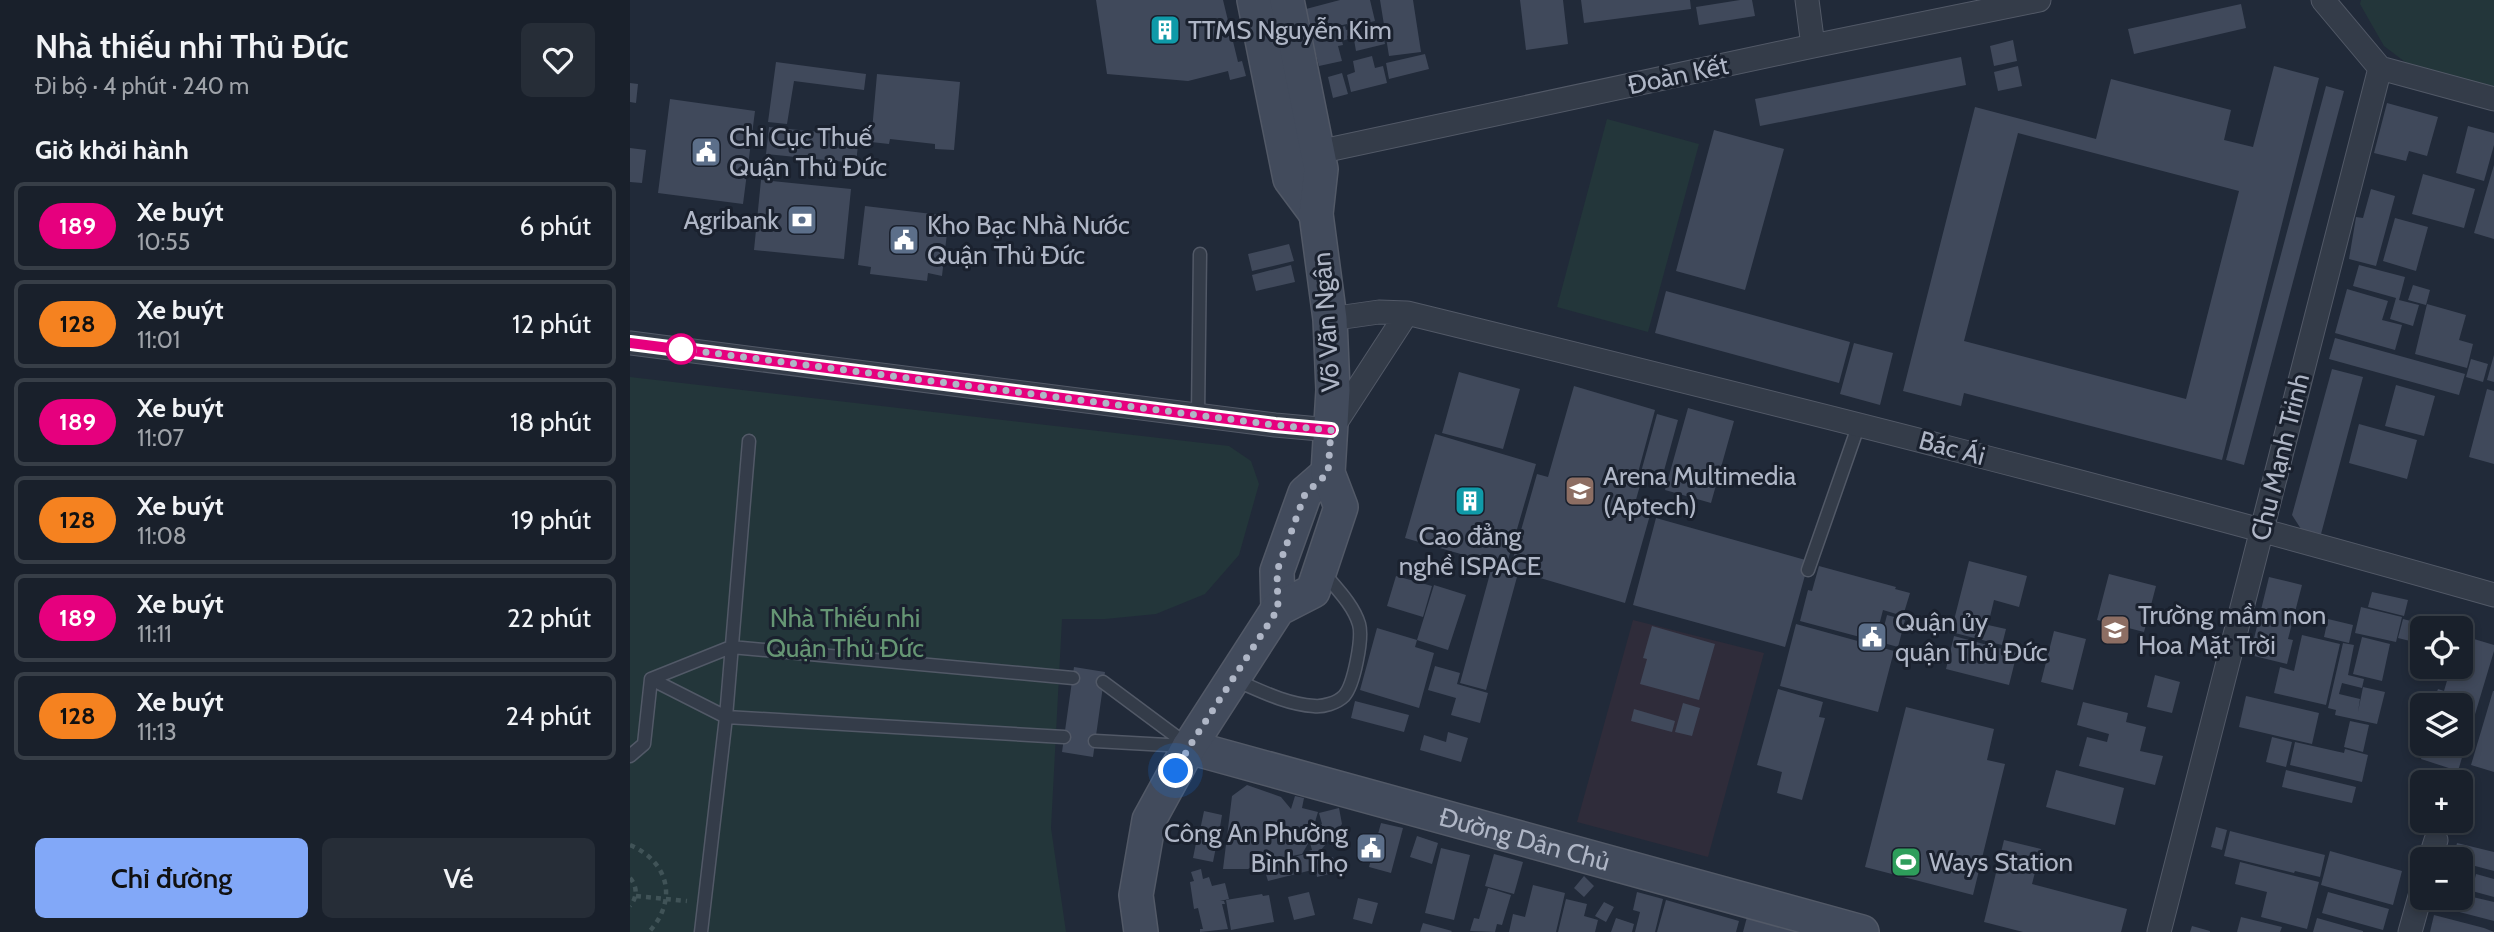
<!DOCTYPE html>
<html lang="vi">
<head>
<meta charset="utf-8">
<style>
  :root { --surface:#19202b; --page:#262d37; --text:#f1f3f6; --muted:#9fa3a9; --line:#373e47; --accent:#82a8f8 }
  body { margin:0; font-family:Cabin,sans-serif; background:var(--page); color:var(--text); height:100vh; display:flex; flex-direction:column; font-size:26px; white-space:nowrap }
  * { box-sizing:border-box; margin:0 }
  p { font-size:23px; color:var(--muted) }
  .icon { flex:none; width:38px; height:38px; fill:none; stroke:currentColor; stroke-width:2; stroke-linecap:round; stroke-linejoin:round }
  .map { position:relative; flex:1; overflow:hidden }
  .sheet { display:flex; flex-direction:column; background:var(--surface); width:630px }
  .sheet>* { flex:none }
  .badge { padding:0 14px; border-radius:23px; font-size:24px; line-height:46px }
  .controls { position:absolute; left:1780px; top:616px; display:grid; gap:14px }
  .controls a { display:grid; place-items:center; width:63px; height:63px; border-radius:10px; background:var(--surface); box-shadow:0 4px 10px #0003,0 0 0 2px var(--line); font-size:35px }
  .you { position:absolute; width:35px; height:35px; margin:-18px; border:5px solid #fff; border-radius:50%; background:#1a73e8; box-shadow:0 0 0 10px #1a73e833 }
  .map>.badge { position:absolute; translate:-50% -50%; box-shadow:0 0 0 4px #fff }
  h2 { padding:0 35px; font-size:26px; line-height:63px }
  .round { display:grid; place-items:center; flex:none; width:74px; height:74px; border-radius:10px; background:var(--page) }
  .summary { display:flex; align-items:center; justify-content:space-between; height:119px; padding:0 35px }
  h1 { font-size:33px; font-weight:600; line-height:52px }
  .primary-button { display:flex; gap:14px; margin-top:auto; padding:14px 35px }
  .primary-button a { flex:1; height:80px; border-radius:10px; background:var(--accent); color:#111; font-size:28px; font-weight:600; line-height:80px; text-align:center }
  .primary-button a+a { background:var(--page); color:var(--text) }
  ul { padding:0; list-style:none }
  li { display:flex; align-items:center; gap:21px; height:88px; margin:0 14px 10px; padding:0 21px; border:4px solid var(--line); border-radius:10px }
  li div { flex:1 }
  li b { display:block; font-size:26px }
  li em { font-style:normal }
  li .badge { min-width:77px; font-weight:700; text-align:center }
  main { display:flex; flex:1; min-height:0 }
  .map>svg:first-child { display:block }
  .medical { fill:#2f2c3a }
  .green { fill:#23363a }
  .building { fill:#40495b; fill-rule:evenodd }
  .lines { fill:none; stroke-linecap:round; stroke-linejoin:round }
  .lane-casing { stroke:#525967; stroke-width:15 }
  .street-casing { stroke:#525967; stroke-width:25 }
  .secondary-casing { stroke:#525967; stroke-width:36 }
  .path { stroke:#405357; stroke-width:4.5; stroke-dasharray:5 5; stroke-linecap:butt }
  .lane { stroke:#343c49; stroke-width:12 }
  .street { stroke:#343c49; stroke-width:23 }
  .secondary { stroke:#424b5c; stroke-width:33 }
  .line-casing { stroke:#fff; stroke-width:16 }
  .line { stroke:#e6007e; stroke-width:10 }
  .walk { stroke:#afb6c6; stroke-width:7; stroke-dasharray:0 12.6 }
  .stop-dot { fill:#fff; stroke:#e6007e; stroke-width:3.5 }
  .labels { text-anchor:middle; stroke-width:6; stroke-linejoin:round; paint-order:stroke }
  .poi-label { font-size:26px; fill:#afb6c6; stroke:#1a212e; text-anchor:start }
  .street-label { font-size:26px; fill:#afb6c6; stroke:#1a212e }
  .park-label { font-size:26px; fill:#669674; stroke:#1a212e }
</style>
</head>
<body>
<main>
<section class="sheet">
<div class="summary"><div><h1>Nhà thiếu nhi Thủ Đức</h1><p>Đi bộ · 4 phút · 240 m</p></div><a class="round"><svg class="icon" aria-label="heart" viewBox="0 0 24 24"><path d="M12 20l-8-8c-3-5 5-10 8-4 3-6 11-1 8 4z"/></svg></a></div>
<h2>Giờ khởi hành</h2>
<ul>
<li><span class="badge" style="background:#e6007e;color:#fff">189</span><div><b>Xe buýt</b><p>10:55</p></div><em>6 phút</em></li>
<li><span class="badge" style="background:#f58220;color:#111">128</span><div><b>Xe buýt</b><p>11:01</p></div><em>12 phút</em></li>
<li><span class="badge" style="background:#e6007e;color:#fff">189</span><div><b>Xe buýt</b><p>11:07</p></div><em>18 phút</em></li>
<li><span class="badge" style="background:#f58220;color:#111">128</span><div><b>Xe buýt</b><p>11:08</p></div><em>19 phút</em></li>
<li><span class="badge" style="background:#e6007e;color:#fff">189</span><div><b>Xe buýt</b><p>11:11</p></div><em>22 phút</em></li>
<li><span class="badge" style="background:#f58220;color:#111">128</span><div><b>Xe buýt</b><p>11:13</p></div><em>24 phút</em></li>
</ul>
<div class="primary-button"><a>Chỉ đường</a><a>Vé</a></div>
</section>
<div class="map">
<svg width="1864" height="932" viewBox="0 0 1864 932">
  <rect width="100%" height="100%" fill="#212a39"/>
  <path class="medical" d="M1003 620 1134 653 1078 857 947 822Z"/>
  <path class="green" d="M1731 0H1864V92L1787 71 1754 46 1730 4Z
    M977 119 1069 144 1018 332 927 307Z
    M0 377 599 446 621 461 629 484 609 555 575 594 526 614 475 619H432L421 828 436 932H0Z"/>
  <path class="building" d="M466 0H593L608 62 612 61 616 76 600 80 598 71 558 81 477 74Z
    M710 0H740L745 21 718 27 717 24 708 26 707 23 681 30 676 9Z
    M750 0H783L791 52 759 56Z
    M890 0H933L938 44 896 50Z
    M951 0H1060L1061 9 954 23Z
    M1110 0H1122L1125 16 1069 25 1066 7Z
    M1611 4 1616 28 1504 54 1498 29Z
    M705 26V29L715 26 716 30 720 29 721 35 717 36 718 39 712 41 713 45 708 46 712 61 689 66 680 32Z
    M751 27 755 44 726 51 723 34Z
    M1383 40 1387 61 1364 66 1360 46Z
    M795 54 799 69 759 79 756 63Z
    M742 56 745 68 753 66 757 83 721 92 717 75 725 72 723 61Z
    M1331 57 1336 85 1130 126 1125 99Z
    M146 62 236 74 234 90 164 81 157 124 138 122Z
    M1388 66 1392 86 1368 91 1364 72Z
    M1644 66 1689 78 1592 460 1334 393 1331 406 1273 391 1345 107 1466 139 1481 79 1601 110 1594 140 1623 147ZM1388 133 1609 191 1556 399 1334 341Z
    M712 73 718 94 703 98 698 77Z
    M247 74 330 82 324 150 305 149V144L260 139 259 144 241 142Z
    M0 83 8 84 6 103 0 102Z
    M1696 86 1714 91 1614 465 1596 460Z
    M40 99 125 111 113 204 28 193Z
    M1757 103 1808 117 1797 156 1779 151 1776 161 1744 153Z
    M1838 126 1864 133V145L1854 181 1826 173Z
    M139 127 229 136 226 163 136 154Z
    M1084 130 1154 149 1115 290 1046 271Z
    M0 148 16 150 12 183 0 182Z
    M1864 165V239L1844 233Z
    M1793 174 1845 189 1834 228 1782 214Z
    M131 180 221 189 214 259 124 250Z
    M1741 189 1765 196 1746 266 1719 259 1726 217 1733 218Z
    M235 206 319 216 312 276 298 273 297 281 240 274 241 267 228 265Z
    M1765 218 1798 227 1786 271 1753 261Z
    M659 244 664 261 622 271 618 254Z
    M661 265 665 282 626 291 622 275Z
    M1729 265 1775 277 1769 300 1789 305 1783 326 1760 319 1766 298 1723 286Z
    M1783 285 1800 290 1796 305 1778 300Z
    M1717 289 1758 301 1752 320 1772 325 1765 350 1705 333Z
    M1036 291 1220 342 1209 383 1025 333Z
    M1797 304 1836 315 1829 340 1843 344 1837 368 1785 354Z
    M1705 338 1835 374 1829 395 1699 359Z
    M1224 343 1263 353 1250 405 1210 394Z
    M1864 355V382L1857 380Z
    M1841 359 1858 364 1853 382 1836 377Z
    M1702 369 1733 377 1691 534 1671 529 1662 515Z
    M829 372 890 389 873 449 812 433Z
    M1766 385 1805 396 1794 436 1755 426Z
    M944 386 1025 410 1006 480 1011 482 1005 503 1022 508 995 603 880 569 907 474 918 477Z
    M1857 389 1864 391V464L1839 457Z
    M1058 408 1104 421 1081 503 1035 490Z
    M1027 414 1048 420 1032 478 1011 472Z
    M1729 424 1787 440 1777 479 1719 463Z
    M805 434 906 464 876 567 775 538Z
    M1026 518 1179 561 1155 647 1003 605Z
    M1339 561 1397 576 1389 607 1364 600 1358 625 1376 629 1372 645 1321 632Z
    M1189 566 1266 587 1265 589 1280 593 1273 616 1253 610 1245 641 1170 621 1178 590 1182 591Z
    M861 570 887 577 856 690 830 683Z
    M1479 574 1526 586 1514 632 1467 620Z
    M766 576 802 586 793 617 757 606Z
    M1639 577 1672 585 1658 639 1663 640 1657 664 1620 655Z
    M804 585 836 595 818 650 787 640Z
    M1742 592 1778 600 1774 616 1738 607Z
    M1731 607 1772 617 1766 642 1725 633Z
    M1257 615 1275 620 1268 647 1250 642Z
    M1698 619 1723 625 1719 643 1694 637Z
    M1773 619 1789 623 1784 642 1768 638Z
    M1166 624 1264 651 1248 712 1150 686Z
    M1022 626 1085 644 1069 700 1010 684 1017 659 1013 658Z
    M747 628 787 640 785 647 804 653 789 708 730 690Z
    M1424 631 1456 639 1443 690 1411 682Z
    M1672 635 1710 644 1696 705 1644 693 1650 667 1664 671Z
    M1324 636 1387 653 1379 685 1316 669Z
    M1732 637 1760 644 1752 681 1723 674Z
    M1844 639 1864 645V651L1828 771 1791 759 1796 744H1830V705H1802L1808 689 1814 691 1821 667H1830V657L1838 659Z
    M1713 643 1724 645 1718 675 1734 679 1732 688 1712 683 1709 694 1730 699 1728 712 1733 687 1755 692 1747 724 1705 715 1706 710 1698 708Z
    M805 666 830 673 827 684 858 693 850 723 821 715 826 698 798 690Z
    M444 667 475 672 463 757 432 752Z
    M1525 675 1550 682 1542 713 1517 707Z
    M1148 689 1193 702 1189 717 1195 718 1172 800 1147 793 1152 772 1127 765Z
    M1863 691H1864V772L1841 765Z
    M1616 696 1689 713 1682 744 1609 727Z
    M725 701 779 715 774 732 721 718Z
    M1453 702 1498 713 1496 722 1516 727 1510 751 1533 756 1525 785 1449 766 1457 737 1477 742 1479 734 1447 725Z
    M1053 703 1070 708 1062 736 1045 732Z
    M1276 707 1364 729 1357 760 1375 764 1343 895 1235 867Z
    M1004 709 1045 721 1042 732 1001 721Z
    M1720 721 1739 725 1733 752 1714 747Z
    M818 732 838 738 831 762 790 750 794 735 816 742Z
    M1642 737 1662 742 1656 767 1636 762Z
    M1665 742 1714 753 1715 749 1738 755 1732 782 1660 765Z
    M1426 770 1494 788 1485 825 1416 807Z
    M1656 770 1726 787 1722 803 1652 787Z
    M617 785 651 797 661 809 665 796 674 798 672 808 688 812 679 842 672 854 631 862 618 869H593L602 796Z
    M709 808 712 824 691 850 694 859 703 857 707 872 687 877 686 869 638 881 633 865 675 854V852L682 850 680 843 686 842 683 833 689 832 687 825 692 824 689 813Z
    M574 811 592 815 588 839 569 835Z
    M751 823 773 828 761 873 739 867Z
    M1586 827 1597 830 1592 850 1581 847Z
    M1600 831 1695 855 1690 877 1665 871 1664 873 1594 856Z
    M787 836 808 843 802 864 780 857Z
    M567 838 587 842 583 862 563 858Z
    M1374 840 1411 849 1402 884 1497 909 1491 932H1393L1354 922Z
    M1827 843 1864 852V871L1830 862V859H1823Z
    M811 848 840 855 824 920 795 913Z
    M1700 851 1772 871 1763 905 1691 885Z
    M864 854 893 862 884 894 855 886Z
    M1610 862 1689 882 1677 929 1631 917 1637 892 1605 884Z
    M571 869 573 879 579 877 582 886 595 883 599 899 590 901H594L595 904H592L598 929 570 932V929H573L568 908 564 909 560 882 564 881 561 872Z
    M1830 871 1842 874 1838 892 1830 890Z
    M1846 874 1864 879V897L1842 891Z
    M954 876 964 886 954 897 944 888Z
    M903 885 935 893 926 932H879L883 914 895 917Z
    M858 888 881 895 872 925 867 924 865 932 840 931 844 918 849 919Z
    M679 892 685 915 664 920 658 897Z
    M1007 892 1033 899 1025 932H1005L1010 912 1003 910Z
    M1698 892 1759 909 1753 930 1692 913Z
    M632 894 633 896 639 895 644 922 601 930 596 900Z
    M1830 894 1864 902V921L1810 907 1812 898H1830Z
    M728 898 748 903 742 924 723 919Z
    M936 899 957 904 954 916 968 920 965 932H928Z
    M1036 900 1109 921 1106 932H1027Z
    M974 902 984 907 976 922 965 916Z
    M1804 915 1854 928 1864 932H1800Z
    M1117 917 1171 932H1113Z
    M1611 917 1652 927 1650 932H1607Z
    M986 918 1004 924 1002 932H981Z
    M1687 918 1733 931V932H1683Z
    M793 923 822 931 821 932H790Z
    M1562 926 1580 931V932H1560Z"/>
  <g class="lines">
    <g class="lane-casing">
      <path id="lane" d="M568 415 570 254
        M1178 570 1229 424
        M21 679 101 647 443 678
        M21 679 96 717 434 737
        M603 679C629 690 655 704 684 706 693 707 707 703 714 696 724 685 733 638 729 624 723 604 705 587 692 571
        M473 682 559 746
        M465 741 555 746
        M0 756 14 744 21 679
        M71 932 96 717 119 441"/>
    </g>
    <g class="street-casing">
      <path id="street" d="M1177 0 1183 46
        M1693 0 1750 68
        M1750 68 1864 99
        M688 152 1183 46 1409 0
        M700 319 749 312 777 313C1141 402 1504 492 1864 595
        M0 343 645 425 701 430 777 313
        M1800 859 1806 840
        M1529 932 1750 68
        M1780 932 1792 889"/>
    </g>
    <g class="secondary-casing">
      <g id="secondary">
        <path d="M624 0 660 179 686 214"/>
        <path d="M648 609 647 571 675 493 698 473"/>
        <path id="s1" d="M559 747 1232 932"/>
        <path d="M511 932 506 895 519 820 559 747 648 609 683 591 711 507 698 473 703 390 700 319 686 214 691 169 657 0"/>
      </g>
    </g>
    <path class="path" d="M0 845C39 862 48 900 19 932
      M0 878C8 887 7 898 0 906
      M6 896 57 901"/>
    <use href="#lane" class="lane"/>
    <use href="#street" class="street"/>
    <use href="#secondary" class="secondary"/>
  </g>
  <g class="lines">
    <g class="line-casing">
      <path id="line" d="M0 343 645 425 701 430"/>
    </g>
    <use href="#line" class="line"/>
    <path class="walk" d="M51 349 645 425 701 430 698 473 675 494 647 571 648 609 559 747 546 771"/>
  </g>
  <defs>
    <g id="building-square" transform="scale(1.575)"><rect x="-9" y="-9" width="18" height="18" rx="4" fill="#0f9aa8" stroke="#1a212e"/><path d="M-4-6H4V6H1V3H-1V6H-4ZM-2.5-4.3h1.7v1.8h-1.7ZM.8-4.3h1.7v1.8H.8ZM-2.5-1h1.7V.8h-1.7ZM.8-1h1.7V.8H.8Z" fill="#fff"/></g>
    <g id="civic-square" transform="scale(1.575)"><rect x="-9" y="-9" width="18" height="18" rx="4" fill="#5c6f8a" stroke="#1a212e"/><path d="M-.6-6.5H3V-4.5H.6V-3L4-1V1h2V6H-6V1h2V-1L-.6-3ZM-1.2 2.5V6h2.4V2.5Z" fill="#fff"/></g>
    <g id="bank-square" transform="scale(1.575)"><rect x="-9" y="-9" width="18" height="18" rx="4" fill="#5c6f8a" stroke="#1a212e"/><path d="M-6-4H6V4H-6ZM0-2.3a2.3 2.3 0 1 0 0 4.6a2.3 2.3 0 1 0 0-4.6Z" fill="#fff"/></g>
    <g id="school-square" transform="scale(1.575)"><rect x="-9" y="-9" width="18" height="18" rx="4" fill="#8d6e63" stroke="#1a212e"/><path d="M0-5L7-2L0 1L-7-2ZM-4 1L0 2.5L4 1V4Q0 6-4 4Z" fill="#fff"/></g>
    <g id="stadium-square" transform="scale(1.575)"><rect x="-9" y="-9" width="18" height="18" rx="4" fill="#2e9e5b" stroke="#1a212e"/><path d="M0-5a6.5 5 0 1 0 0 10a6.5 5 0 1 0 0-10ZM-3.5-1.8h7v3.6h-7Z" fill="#fff"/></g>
  </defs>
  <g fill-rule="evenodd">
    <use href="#building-square" x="535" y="30"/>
    <use href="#civic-square" x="76" y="152"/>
    <use href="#bank-square" x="172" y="220"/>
    <use href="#civic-square" x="274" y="240"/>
    <use href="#school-square" x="950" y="491"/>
    <use href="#building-square" x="840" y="501"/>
    <use href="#school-square" x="1485" y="630"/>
    <use href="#civic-square" x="1242" y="637"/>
    <use href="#civic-square" x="741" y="848"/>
    <use href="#stadium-square" x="1276" y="862"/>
  </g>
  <circle class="stop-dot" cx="51" cy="349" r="14"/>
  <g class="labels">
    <g class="poi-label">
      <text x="558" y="39">TTMS Nguyễn Kim</text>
      <text x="99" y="146">Chi Cục Thuế<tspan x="99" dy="30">Quận Thủ Đức</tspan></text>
      <text x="149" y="229" text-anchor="end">Agribank</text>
      <text x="297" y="234">Kho Bạc Nhà Nước<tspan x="297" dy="30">Quận Thủ Đức</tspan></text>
      <text x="973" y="485">Arena Multimedia<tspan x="973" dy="30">(Aptech)</tspan></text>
      <text x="840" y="545" text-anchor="middle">Cao đẳng<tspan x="840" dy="30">nghề ISPACE</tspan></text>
      <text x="1508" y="624">Trường mầm non<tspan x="1508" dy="30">Hoa Mặt Trời</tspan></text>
      <text x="1265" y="631">Quận ủy<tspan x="1265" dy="30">quận Thủ Đức</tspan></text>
      <text x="718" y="842" text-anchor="end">Công An Phường<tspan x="718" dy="30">Bình Thọ</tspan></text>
      <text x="1299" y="871">Ways Station</text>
    </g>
    <g class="street-label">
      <text transform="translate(1048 75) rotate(-12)" y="9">Đoàn Kết</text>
      <text transform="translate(696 322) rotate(-94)" y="9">Võ Văn Ngân</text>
      <text transform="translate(1322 448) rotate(15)" y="9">Bác Ái</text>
      <text transform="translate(1650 457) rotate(-76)" y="9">Chu Mạnh Trinh</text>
      <text dy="9" stroke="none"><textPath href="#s1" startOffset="348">Đường Dân Chủ</textPath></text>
    </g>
    <g class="park-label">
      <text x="215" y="627">Nhà Thiếu nhi<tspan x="215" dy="30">Quận Thủ Đức</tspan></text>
    </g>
  </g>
</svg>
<div class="controls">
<a><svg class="icon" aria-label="locate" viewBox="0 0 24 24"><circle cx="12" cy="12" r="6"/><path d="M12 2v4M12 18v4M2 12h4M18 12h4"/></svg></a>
<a><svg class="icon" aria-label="layers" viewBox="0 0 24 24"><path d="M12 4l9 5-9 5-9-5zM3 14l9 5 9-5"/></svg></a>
<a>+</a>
<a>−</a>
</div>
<div class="you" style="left:546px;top:771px"></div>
</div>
</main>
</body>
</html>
